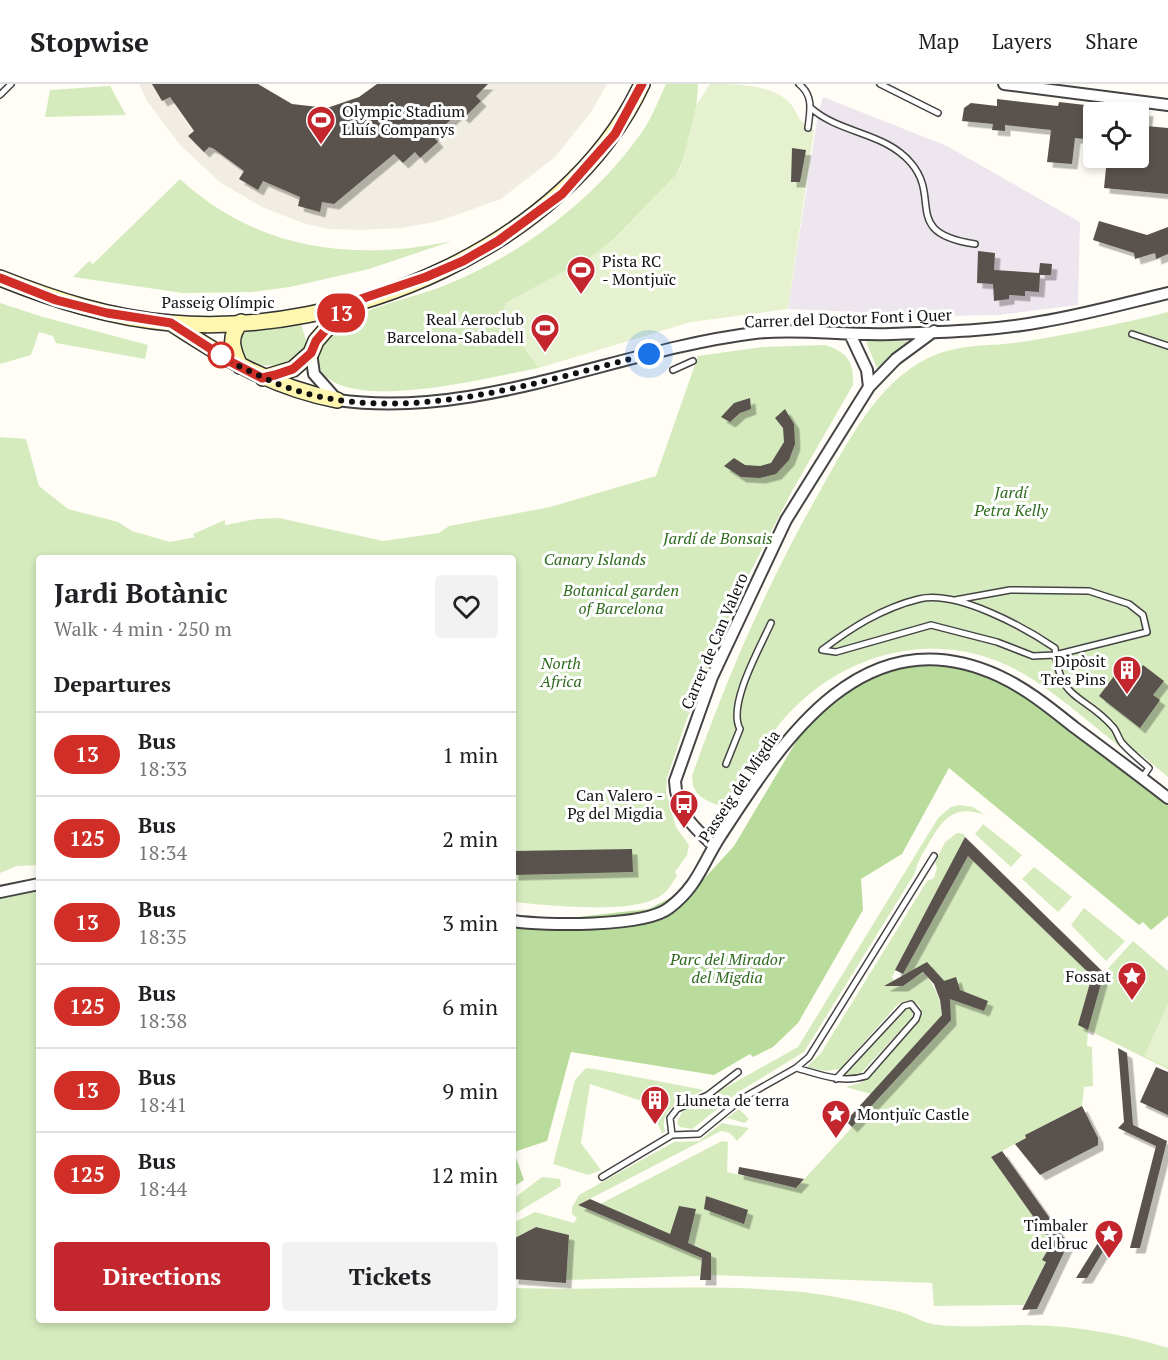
<!DOCTYPE html>
<html lang="en">
<head>
<meta charset="utf-8">
<style>
  :root { --surface:#fff; --page:#f2f2f2; --text:#202124; --muted:#757577; --line:#e0e0e0; --accent:#c4262e }
  body { margin:0; font-family:"PT Serif",serif; background:var(--page); color:var(--text); height:100vh; display:flex; flex-direction:column; font-size:22px; white-space:nowrap }
  * { box-sizing:border-box; margin:0 }
  p { font-size:20px; color:var(--muted) }
  .icon { flex:none; width:33px; height:33px; fill:none; stroke:currentColor; stroke-width:2; stroke-linecap:round; stroke-linejoin:round }
  .map { position:relative; flex:1; overflow:hidden }
  .drawer { position:absolute; left:36px; top:471px; width:480px; height:768px; display:flex; flex-direction:column; background:var(--surface); border-radius:6px; box-shadow:0 3px 9px #0003 }
  .drawer>* { flex:none }
  .badge { padding:0 12px; border-radius:20px; font-size:21px; line-height:39px }
  .buttons { position:absolute; left:1083px; top:18px; display:grid; gap:12px }
  .buttons a { display:grid; place-items:center; width:66px; height:66px; border-radius:6px; background:var(--surface); box-shadow:0 3px 9px #0003; font-size:30px }
  .you { position:absolute; width:30px; height:30px; margin:-15px; border:4px solid #fff; border-radius:50%; background:#1a73e8; box-shadow:0 0 0 9px #1a73e833 }
  .map>.badge { position:absolute; translate:-50% -50%; box-shadow:0 0 0 3px #fff }
  h2 { padding:0 18px; font-size:22px; line-height:54px }
  .round { display:grid; place-items:center; flex:none; width:63px; height:63px; border-radius:6px; background:var(--page) }
  .summary { display:flex; align-items:center; justify-content:space-between; height:102px; padding:0 18px }
  h1 { font-size:28px; font-weight:700; line-height:45px }
  .cta { display:flex; gap:12px; margin-top:auto; padding:12px 18px }
  .cta a { flex:1; height:69px; border-radius:6px; background:var(--accent); color:#fff; font-size:24px; font-weight:700; line-height:69px; text-align:center }
  .cta a+a { background:var(--page); color:var(--text) }
  ul { padding:0; list-style:none }
  li { display:flex; align-items:center; gap:18px; height:84px; padding:0 18px; border-top:2px solid var(--line) }
  li div { flex:1 }
  li b { display:block; font-size:22px }
  li em { font-style:normal }
  li .badge { min-width:66px; font-weight:700; text-align:center }
  header { display:flex; align-items:center; gap:36px; box-sizing:border-box; height:84px; padding:0 30px; background:var(--surface); border-bottom:2px solid var(--line) }
  header strong { font-size:28px }
  nav { display:flex; gap:33px; margin-inline-start:auto; font-size:21px }
  .map>svg:first-child { display:block }
  .industrial { fill:#eee6ef }
  .green { fill:#d5ebbd }
  .forest { fill:#b9dc9c }
  .pitch { fill:#e6f2cf }
  .plaza { fill:#f1ede2 }
  .building { fill:#5a524d; filter:url(#shadow) }
  .lines { fill:none; stroke-linecap:round; stroke-linejoin:round }
  .lane-casing { stroke:#444; stroke-width:8 }
  .street-casing { stroke:#444; stroke-width:14 }
  .secondary-casing { stroke:#333; stroke-width:18 }
  .lane { stroke:#fff; stroke-width:5 }
  .street { stroke:#fff; stroke-width:10 }
  .secondary { stroke:#fff6b0; stroke-width:15 }
  .line-casing { stroke:#fff; stroke-width:14 }
  .line { stroke:#d02e26; stroke-width:9 }
  .walk { stroke:#111; stroke-width:6; stroke-dasharray:0 10.8 }
  .stop-dot { fill:#fff; stroke:#d02e26; stroke-width:3 }
  .labels { text-anchor:middle; stroke-width:6; stroke-linejoin:round; paint-order:stroke }
  .poi-label { font-size:16px; fill:#111; stroke:#fff; text-anchor:end }
  .street-label { font-size:16px; fill:#111; stroke:#fff }
  .park-label { font-size:16px; font-style:italic; fill:#2f6b1f; stroke:#fff }
</style>
</head>
<body>
<header>
<strong>Stopwise</strong>
<nav><a>Map</a><a>Layers</a><a>Share</a></nav>
</header>
<div class="map">
<svg width="1168" height="1276" viewBox="0 0 1168 1276">
  <defs>
    <filter id="shadow"><feDropShadow dx="5.5" dy="5.5" stdDeviation="0" flood-color="#0004"/></filter>
  </defs>
  <rect width="100%" height="100%" fill="#fffdf5"/>
  <path class="industrial" d="M823 13 947 62 1080 138 1078 221 999 231 946 232 788 225 818 30Z"/>
  <path class="green" d="M666 0H698C697 29 690 67 675 92L615 154 596 170 505 220 524 263 539 284C497 291 340 334 319 282 314 269 324 256 333 247 356 225 408 215 438 204 517 174 596 116 644 45 653 31 659 15 666 0Z
    M110 2 126 31 45 33 50 6Z
    M180 95C257 166 353 178 452 157L369 185 290 203 253 208 183 209 73 193 89 177 93 180Z
    M0 219 43 233 148 261 145 275 56 259 53 252 39 248 31 271 0 280Z
    M1168 228V693L1138 668H1127C1094 643 1057 609 1022 589 945 544 851 564 790 628 765 654 750 688 727 716L717 721C701 714 693 711 692 692 727 593 768 498 820 407 850 355 880 291 940 269 965 260 995 262 1021 258 1071 250 1119 240 1168 228Z
    M301 240 307 259C302 283 273 282 253 281 240 272 238 262 242 247Z
    M868 256 907 257 909 259 877 284 866 258Z
    M825 261C847 268 854 277 853 301L792 407 737 514 686 637 667 694 666 708 676 743 689 761 687 771 675 788 677 792C673 797 669 806 663 810 638 832 546 821 513 818V474H39V781L17 782 0 789V353L26 355 39 402 68 425 118 438 132 447 170 458 195 453 193 450 225 436V441L256 435 279 434 383 457 439 449 449 442 550 423 656 392 698 272 762 263Z
    M959 721 973 723 985 731C955 720 943 734 929 759 923 769 917 778 915 789L804 968 740 1007 692 1045 680 1043 677 1039 682 1028 798 963 938 734 951 723Z
    M983 740 1022 771 1011 783 975 750Z
    M957 749 964 750 965 753 892 893 897 902H903L923 888C935 902 940 913 942 931L871 1010 846 1003 863 998 919 937 921 925C915 915 907 914 897 921L840 985 825 987 807 983 821 969 927 797 934 794 937 783 935 779 945 758Z
    M968 772 1092 892 1088 945 1104 889 1133 857 1168 887V985L1088 946 1087 962 1092 963 1093 1002 1084 1003 1082 1022 1025 1051 1026 1054 991 1073 1052 1159 1043 1175 1046 1178 1024 1221 934 1222 932 1199 711 1191V1169L600 1120 722 1057 728 1058 727 1088 796 1104 951 936C950 912 943 896 927 879L901 893Z
    M1034 783 1072 813 1058 828 1022 795Z
    M39 800V1236H513V1204C610 1207 706 1199 803 1208 836 1212 868 1219 901 1228 914 1232 924 1240 939 1241 969 1244 1000 1241 1030 1241 1077 1242 1123 1250 1168 1264V1276H0V808Z
    M1084 824 1125 857 1106 877 1071 841Z
    M910 925 913 928 912 934 860 990 841 993 904 926Z
    M586 984 595 985 704 1006C685 1016 658 1023 665 1048L662 1049 648 1019 590 1000 581 1059 601 1086 588 1091 553 1080 575 996Z
    M739 1025 749 1035 745 1039 727 1034Z
    M722 1039 749 1044 737 1057 730 1049 721 1047 578 1121 702 1174 700 1192 566 1196 569 1151 536 1143 513 1155V1139L535 1128 574 1139 577 1134 572 1130V1123L579 1111 674 1058 699 1057Z
    M542 1093 560 1095 561 1102 513 1131V1115Z"/>
  <path class="forest" d="M924 582 951 583 996 595 1031 616 1168 721V832L1151 846 1143 838 1139 841 949 684 902 770 861 795 863 826 798 939 773 963 753 973 750 970 714 991 571 968 547 1057 514 1068 524 1096 513 1103V843L525 839 649 825 702 797 734 762 806 641 824 623 870 594 895 585Z"/>
  <path class="pitch" d="M710 0C735 0 767 0 787 16 799 27 797 40 814 46L788 225 691 238 539 284 503 233 505 220 596 170 615 154 675 92 681 82 697 20Z
    M1168 920V983L1144 972Z"/>
  <path class="plaza" d="M139 0H162L188 41 212 66 214 65 242 85 299 112 334 120 394 70 403 79 415 68 420 74 438 58 433 52 458 29 464 34 481 17 476 12 488 0H607L592 27 555 73 501 115 439 137 402 144 361 146 328 145 303 139 262 123 221 99 180 61 147 17Z"/>
  <path class="building" d="M152 0H258L292 20 327 24 359 13 377 0H488L476 12 481 17 464 34 458 29 433 52 438 58 420 74 415 68 403 79 394 70 334 120 322 118 320 128 298 122 300 113 263 97 258 106 239 95 244 87 214 65 209 63 204 68 188 52 194 47 170 13 162 17Z
    M997 15 1058 22 1059 18 1094 22V56L1075 54 1072 80 1047 78 1051 46 1005 41V47L992 46 993 40 962 37 964 24 971 19 997 22Z
    M1138 26 1148 27 1146 42 1168 44V110L1104 104 1107 74H1138Z
    M792 64 806 66 800 98H791Z
    M1099 137 1147 151 1168 143V170L1156 175 1155 169 1135 175 1134 169 1093 156Z
    M978 167 995 169 994 186 1039 189 1040 179 1052 180 1051 191H1040L1039 208 1025 207V212L1009 211V215L994 217 993 200 977 199Z
    M750 314 751 325 740 329 730 338 721 333 734 319Z
    M785 325 794 340 795 360 789 376 776 390 760 394 741 393 724 382 734 374 745 381 760 382 771 379 784 358 783 344 775 334Z
    M1143 581 1164 597 1153 611 1160 616 1140 644 1099 612 1117 588 1122 587 1133 595Z
    M965 753 1104 889 1088 946 1078 941 1092 892 968 772 903 890 895 886Z
    M632 765 633 788 513 791V767Z
    M927 878 944 897 956 893 960 906 988 917 984 927 950 915 951 936 852 1043 846 1037 942 931 940 916 934 900 923 888 903 902H884Z
    M1118 964 1127 969 1133 1041 1167 1057 1140 1164H1130L1156 1062 1118 1044 1124 1038Z
    M1156 983 1168 988V1031L1140 1018Z
    M1082 1022 1098 1054V1061L1040 1091 1015 1060 1026 1054 1025 1051Z
    M1002 1067 1068 1160 1037 1225 1022 1226 1046 1178 1042 1176 1052 1159 991 1073Z
    M739 1083 804 1095 796 1104 738 1090Z
    M706 1112 748 1126 744 1140 704 1125Z
    M590 1115 670 1150 679 1122 696 1125 688 1159 711 1169V1196H700L702 1174 578 1121Z
    M536 1143 569 1151 566 1199 513 1195V1155Z
    M1101 1154H1111L1087 1194H1076Z"/>
  <g class="lines">
    <g class="lane-casing">
      <path id="lane" d="M799 0C814 12 810 27 808 44
        M880 0 938 29
        M0 11 11 0
        M811 24C840 50 885 48 911 79 942 115 901 149 975 160
        M1132 250 1168 262
        M673 286 693 277
        M955 516 1010 506 1089 507 1129 520 1143 531 1147 548 1055 571 1033 572 997 558 931 541 836 568 822 566C851 544 882 524 919 515 957 506 1024 543 1055 564 1059 619 1084 609 1113 643 1117 647 1118 654 1122 659 1130 668 1140 676 1149 684L1142 694
        M726 680 740 645C727 621 760 564 771 539
        M796 984C819 990 842 1000 866 992L916 935 918 929 911 920 904 922 836 995
        M738 988 708 1011 677 1025 670 1034 672 1051 699 1050 743 1014 796 984 809 973 934 772
        M602 1093 672 1051"/>
    </g>
    <g class="street-casing">
      <path id="street" d="M1004 0 1168 21
        M850 250 867 286 869 303
        M311 269 314 290 337 316C479 336 616 266 755 249 800 244 846 252 891 250 940 248 992 247 1040 238 1083 231 1126 219 1168 209
        M714 762C693 743 676 727 675 697L712 593 786 436 869 303 896 275 934 247
        M0 808 39 800
        M513 837C544 842 645 843 669 824 698 802 702 780 721 751 784 654 864 530 999 592 1027 605 1050 624 1074 643 1105 666 1137 690 1168 714"/>
    </g>
    <g class="secondary-casing">
      <path id="secondary" d="M0 194C55 216 111 234 171 239 343 254 566 163 642 0
        M171 239C226 275 271 303 337 316
        M240 282C232 265 228 253 241 238
        M263 294 293 285 311 269 316 257 349 219"/>
    </g>
    <use href="#lane" class="lane"/>
    <use href="#street" class="street"/>
    <use href="#secondary" class="secondary"/>
  </g>
  <g class="lines">
    <g class="line-casing">
      <path id="line" d="M0 194 56 216 107 229 171 239 231 278 262 294 275 291 293 285 311 269 316 257 349 219 426 193 463 177 498 157 562 110 615 50 642 0"/>
    </g>
    <use href="#line" class="line"/>
    <path class="walk" d="M221 271C225 276 247 286 258 291 378 352 527 301 649 270"/>
  </g>
  <defs>
    <g id="stadium-pin" transform="scale(1.5)"><path d="M0 17L-7.5 6A9.5 9.5 0 1 1 7.5 6Z" fill="#c4262e" stroke="#fff"/><path d="M0-5a6.5 5 0 1 0 0 10a6.5 5 0 1 0 0-10ZM-3.5-1.8h7v3.6h-7Z" fill="#fff"/></g>
    <g id="building-pin" transform="scale(1.5)"><path d="M0 17L-7.5 6A9.5 9.5 0 1 1 7.5 6Z" fill="#c4262e" stroke="#fff"/><path d="M-4-6H4V6H1V3H-1V6H-4ZM-2.5-4.3h1.7v1.8h-1.7ZM.8-4.3h1.7v1.8H.8ZM-2.5-1h1.7V.8h-1.7ZM.8-1h1.7V.8H.8Z" fill="#fff"/></g>
    <g id="bus-pin" transform="scale(1.5)"><path d="M0 17L-7.5 6A9.5 9.5 0 1 1 7.5 6Z" fill="#c4262e" stroke="#fff"/><path d="M-5-6H5V4H4V6H2V4H-2V6H-4V4H-5ZM-3.5-4V0h7V-4ZM-3.5 1.2v1.5H-2V1.2ZM2 1.2v1.5H3.5V1.2Z" fill="#fff"/></g>
    <g id="sight-pin" transform="scale(1.5)"><path d="M0 17L-7.5 6A9.5 9.5 0 1 1 7.5 6Z" fill="#c4262e" stroke="#fff"/><path d="M0-6L1.8-2.2L6-1.7L2.9 1.2L3.7 5.4L0 3.3L-3.7 5.4L-2.9 1.2L-6-1.7L-1.8-2.2Z" fill="#fff"/></g>
  </defs>
  <g fill-rule="evenodd">
    <use href="#stadium-pin" x="321" y="36"/>
    <use href="#stadium-pin" x="581" y="186"/>
    <use href="#stadium-pin" x="545" y="244"/>
    <use href="#building-pin" x="1127" y="586"/>
    <use href="#bus-pin" x="684" y="720"/>
    <use href="#sight-pin" x="1132" y="892"/>
    <use href="#building-pin" x="655" y="1016"/>
    <use href="#sight-pin" x="836" y="1030"/>
    <use href="#sight-pin" x="1109" y="1150"/>
  </g>
  <circle class="stop-dot" cx="221" cy="271" r="12"/>
  <g class="labels">
    <g class="poi-label">
      <text x="342" y="33" text-anchor="start">Olympic Stadium<tspan x="342" dy="18">Lluís Companys</tspan></text>
      <text x="602" y="183" text-anchor="start">Pista RC<tspan x="602" dy="18">- Montjuïc</tspan></text>
      <text x="524" y="241">Real Aeroclub<tspan x="524" dy="18">Barcelona-Sabadell</tspan></text>
      <text x="1106" y="583">Dipòsit<tspan x="1106" dy="18">Tres Pins</tspan></text>
      <text x="663" y="717">Can Valero -<tspan x="663" dy="18">Pg del Migdia</tspan></text>
      <text x="1111" y="898">Fossat</text>
      <text x="676" y="1022" text-anchor="start">Lluneta de terra</text>
      <text x="857" y="1036" text-anchor="start">Montjuïc Castle</text>
      <text x="1088" y="1147">Timbaler<tspan x="1088" dy="18">del bruc</tspan></text>
    </g>
    <g class="street-label">
      <text x="218" y="224">Passeig Olímpic</text>
      <text transform="translate(848 234) rotate(-2)" y="6">Carrer del Doctor Font i Quer</text>
      <text transform="translate(714 557) rotate(-67)" y="6">Carrer de Can Valero</text>
      <text transform="translate(739 702) rotate(-56)" y="6">Passeig del Migdia</text>
    </g>
    <g class="park-label">
      <text x="1011" y="414">Jardí<tspan x="1011" dy="18">Petra Kelly</tspan></text>
      <text x="718" y="460">Jardí de Bonsais</text>
      <text x="595" y="481">Canary Islands</text>
      <text x="621" y="512">Botanical garden<tspan x="621" dy="18">of Barcelona</tspan></text>
      <text x="561" y="585">North<tspan x="561" dy="18">Africa</tspan></text>
      <text x="727" y="881">Parc del Mirador<tspan x="727" dy="18">del Migdia</tspan></text>
    </g>
  </g>
</svg>
<div class="buttons">
<a><svg class="icon" aria-label="locate" viewBox="0 0 24 24"><circle cx="12" cy="12" r="6"/><path d="M12 2v4M12 18v4M2 12h4M18 12h4"/></svg></a>
</div>
<div class="you" style="left:649px;top:270px"></div>
<b class="badge" style="left:341px;top:229px;background:#d02e26;color:#fff">13</b>
<section class="drawer">
<div class="summary"><div><h1>Jardi Botànic</h1><p>Walk · 4 min · 250 m</p></div><a class="round"><svg class="icon" aria-label="heart" viewBox="0 0 24 24"><path d="M12 20l-8-8c-3-5 5-10 8-4 3-6 11-1 8 4z"/></svg></a></div>
<h2>Departures</h2>
<ul>
<li><span class="badge" style="background:#d02e26;color:#fff">13</span><div><b>Bus</b><p>18:33</p></div><em>1 min</em></li>
<li><span class="badge" style="background:#d02e26;color:#fff">125</span><div><b>Bus</b><p>18:34</p></div><em>2 min</em></li>
<li><span class="badge" style="background:#d02e26;color:#fff">13</span><div><b>Bus</b><p>18:35</p></div><em>3 min</em></li>
<li><span class="badge" style="background:#d02e26;color:#fff">125</span><div><b>Bus</b><p>18:38</p></div><em>6 min</em></li>
<li><span class="badge" style="background:#d02e26;color:#fff">13</span><div><b>Bus</b><p>18:41</p></div><em>9 min</em></li>
<li><span class="badge" style="background:#d02e26;color:#fff">125</span><div><b>Bus</b><p>18:44</p></div><em>12 min</em></li>
</ul>
<div class="cta"><a>Directions</a><a>Tickets</a></div>
</section>
</div>
</body>
</html>
